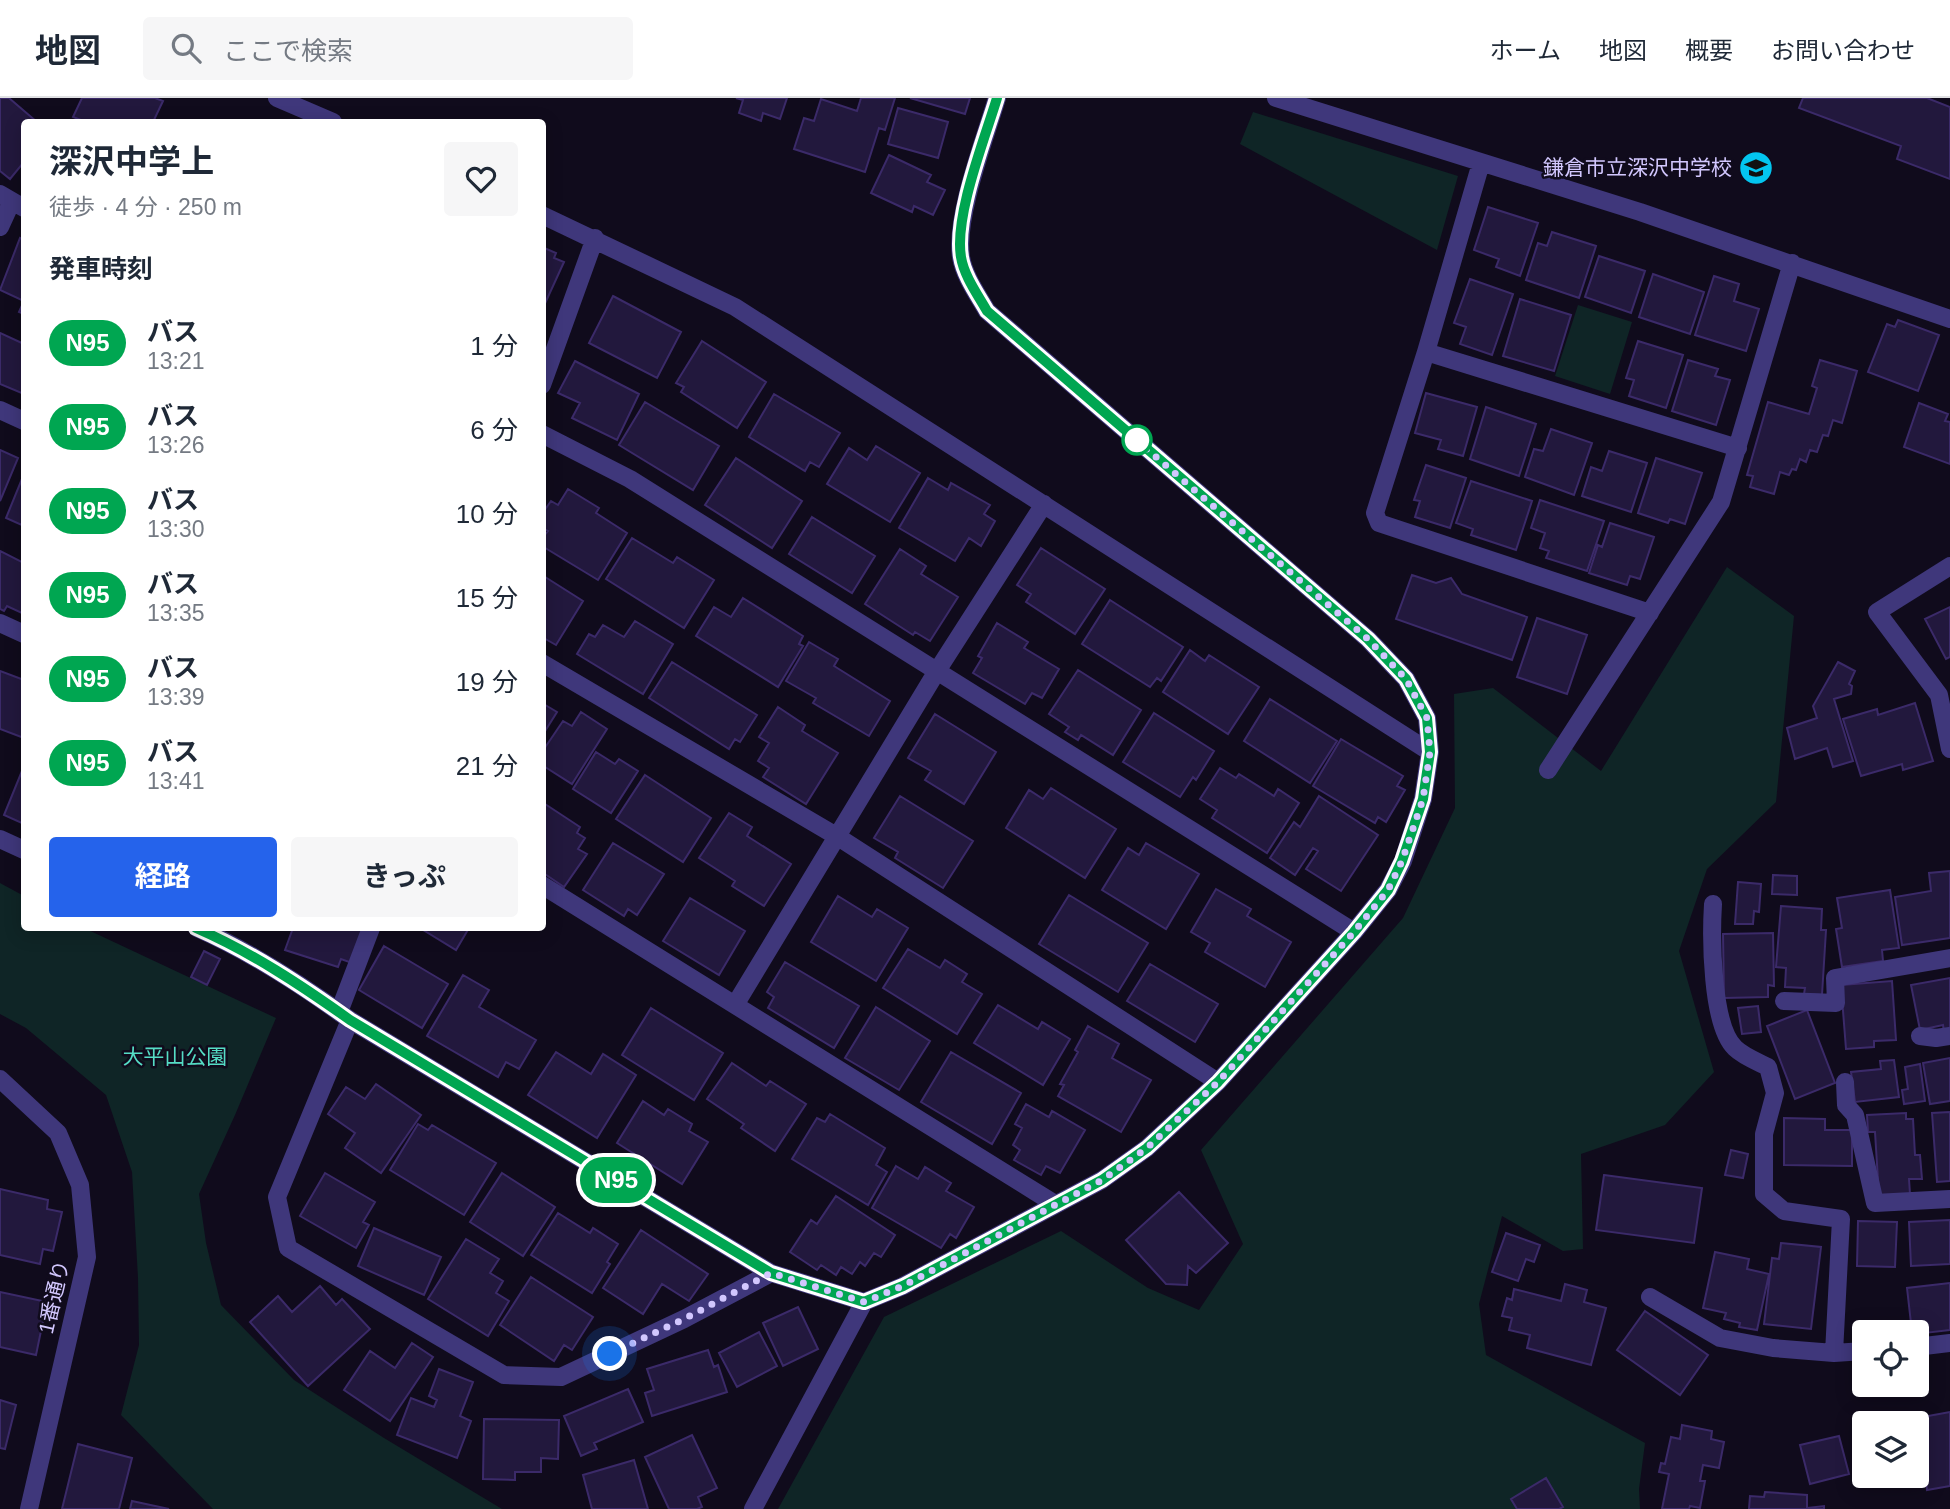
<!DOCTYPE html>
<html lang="ja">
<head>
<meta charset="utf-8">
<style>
  :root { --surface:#fff; --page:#f6f6f7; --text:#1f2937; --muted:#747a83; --line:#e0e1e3; --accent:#2563eb }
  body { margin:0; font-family:Helvetica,"Noto Sans JP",sans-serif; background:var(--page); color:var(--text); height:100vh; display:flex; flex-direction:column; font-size:26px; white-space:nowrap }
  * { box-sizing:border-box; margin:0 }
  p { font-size:23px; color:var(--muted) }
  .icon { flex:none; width:38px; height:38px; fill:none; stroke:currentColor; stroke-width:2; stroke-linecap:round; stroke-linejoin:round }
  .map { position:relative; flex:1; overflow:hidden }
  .side { position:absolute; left:21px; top:21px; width:525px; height:812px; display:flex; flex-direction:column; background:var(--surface); border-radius:7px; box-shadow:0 4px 18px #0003 }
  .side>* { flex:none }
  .badge { padding:0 14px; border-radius:23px; font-size:24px; line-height:46px }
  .tools { position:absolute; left:1852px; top:1222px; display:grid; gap:14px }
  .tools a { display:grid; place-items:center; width:77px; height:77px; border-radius:7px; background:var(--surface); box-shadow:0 4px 18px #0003; font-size:35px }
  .you { position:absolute; width:35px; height:35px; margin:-18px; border:5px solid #fff; border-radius:50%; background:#1a73e8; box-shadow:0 0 0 10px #1a73e833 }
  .map>.badge { position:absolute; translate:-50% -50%; box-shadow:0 0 0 4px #fff }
  h2 { padding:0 28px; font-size:26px; line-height:63px }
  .round { display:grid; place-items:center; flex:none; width:74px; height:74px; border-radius:7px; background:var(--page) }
  .overview { display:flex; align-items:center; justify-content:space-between; height:119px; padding:0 28px }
  h1 { font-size:33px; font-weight:700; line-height:52px }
  .action { display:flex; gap:14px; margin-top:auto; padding:14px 28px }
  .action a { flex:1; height:80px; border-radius:7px; background:var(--accent); color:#fff; font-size:28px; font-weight:700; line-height:80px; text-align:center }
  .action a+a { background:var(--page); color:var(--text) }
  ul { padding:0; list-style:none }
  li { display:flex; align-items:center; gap:21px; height:84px; padding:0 28px }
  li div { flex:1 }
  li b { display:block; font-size:26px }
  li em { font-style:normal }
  li .badge { min-width:77px; font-weight:700; text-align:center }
  header { display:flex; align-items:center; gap:42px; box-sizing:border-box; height:98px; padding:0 35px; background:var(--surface); border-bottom:2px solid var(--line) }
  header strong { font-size:33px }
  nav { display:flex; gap:38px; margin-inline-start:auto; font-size:24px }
  .search { width:490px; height:63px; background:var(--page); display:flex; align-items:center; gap:18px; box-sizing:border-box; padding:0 24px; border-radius:7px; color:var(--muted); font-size:26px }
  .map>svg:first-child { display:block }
  .green { fill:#0f2526 }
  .building { fill:#22183d; stroke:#3b2a69; stroke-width:2 }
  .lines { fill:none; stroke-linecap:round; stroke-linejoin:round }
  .lane { stroke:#3f377b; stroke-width:18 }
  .street { stroke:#3f377b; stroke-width:18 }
  .line-casing { stroke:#fff; stroke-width:16 }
  .line { stroke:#00a651; stroke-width:10 }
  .walk { stroke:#d2c7fe; stroke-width:7; stroke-dasharray:0 12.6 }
  .stop-dot { fill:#fff; stroke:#00a651; stroke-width:3.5 }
  .labels { text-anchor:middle; stroke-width:5; stroke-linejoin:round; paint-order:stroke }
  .poi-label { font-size:21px; fill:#d2c7fe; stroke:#100b1c; text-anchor:end }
  .park-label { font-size:21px; fill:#55dcc5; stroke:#100b1c }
  .street-label { font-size:21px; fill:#d2c7fe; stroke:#100b1c }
</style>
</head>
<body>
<header>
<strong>地図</strong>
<div class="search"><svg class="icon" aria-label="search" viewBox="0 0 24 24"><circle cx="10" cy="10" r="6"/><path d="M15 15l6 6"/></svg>ここで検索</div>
<nav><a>ホーム</a><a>地図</a><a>概要</a><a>お問い合わせ</a></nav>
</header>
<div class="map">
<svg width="1950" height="1411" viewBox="0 0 1950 1411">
  <rect width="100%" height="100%" fill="#100b1c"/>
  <path class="green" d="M1253 14 1458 78 1437 152 1240 46Z
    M1578 207 1632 224 1610 296 1555 278Z
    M1727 469 1794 518 1776 704 1707 771 1679 853 1714 974 1665 1027 1581 1056 1583 1151 1563 1153 1502 1118 1479 1206 1486 1257 1645 1345 1639 1391 1640 1411H778L884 1219 1061 1133 1148 1190 1199 1212 1243 1146 1201 1052 1403 820 1455 710 1454 596 1493 590 1601 673Z
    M0 785 24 798V830H84L276 920 235 1017 199 1096 206 1145 221 1207 294 1282 384 1340 502 1411H213L121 1317 139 1247 138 1180 132 1074 106 997 26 930 0 916Z"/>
  <path class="building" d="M0 0H9L37 24H24V64L10 81 0 73Z
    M82 0H155L163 3 153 24H86L73 19Z
    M736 0H787L780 21 763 15 761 23 739 15 743 2Z
    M861 0H895L885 32 879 30 865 74 794 51 804 20 814 23 821 1 857 13Z
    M910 0H970L965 16Z
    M1803 0H1927L1950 9V81L1897 61 1901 48 1799 10Z
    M898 10 948 24 938 60 888 46Z
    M889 57 931 77 927 84 945 92 933 117 914 108 912 114 871 95Z
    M1488 109 1538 125 1520 178 1496 169 1499 161 1474 152Z
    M1552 134 1596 148 1579 200 1526 182 1538 145 1547 148Z
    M20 140 24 142V216L19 214 24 203 0 192Z
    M542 149 556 155 554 160 564 164 542 212Z
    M1599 158 1645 173 1631 215 1585 199Z
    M1653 176 1704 194 1690 236 1639 219Z
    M1714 178 1739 186 1734 203 1759 211 1746 253 1695 237Z
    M1470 181 1513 196 1492 257 1460 246 1466 229 1454 225Z
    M613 198 681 234 657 280 589 245Z
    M1520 201 1571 217 1554 273 1503 258Z
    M1898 222 1939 237 1918 293 1868 274 1887 226 1895 229Z
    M0 235 24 246V296L0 286Z
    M702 243 766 284 737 330 681 294 684 289 676 285Z
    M1638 243 1683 257 1666 310 1629 298 1634 282 1626 280Z
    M1688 262 1718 271 1715 278 1730 282 1716 327 1672 313Z
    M1820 262 1857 273 1842 325 1833 322 1828 338 1823 337 1817 354 1810 352 1806 364 1800 361 1796 372 1792 371 1789 377 1780 374 1774 396 1750 389 1753 378 1747 377 1768 304 1809 316 1817 290 1812 288Z
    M575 263 639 296 617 342 572 320 580 305 558 295Z
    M1426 295 1477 309 1463 358 1438 351 1441 342 1415 335Z
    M774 296 840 335 819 369 810 364 805 373 749 339Z
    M645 304 719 348 693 392 619 347Z
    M1919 305 1948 316 1945 323 1950 324V366L1904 349Z
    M1486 309 1536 326 1519 378 1470 361Z
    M1551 331 1592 345 1574 397 1525 379 1534 351 1543 353Z
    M876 348 920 375 890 424 827 386 849 350 867 362Z
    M0 352 18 360 0 403Z
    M1609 353 1647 365 1631 414 1582 398 1591 369 1602 373Z
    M736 360 802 403 772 450 705 407Z
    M1656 360 1702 375 1685 426 1670 421 1668 425 1638 415Z
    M1426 367 1466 380 1450 430 1415 419 1420 403 1414 402Z
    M24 376V428L6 420Z
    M928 380 948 392 951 385 990 407 984 416 995 423 981 448 969 440 955 463 899 430Z
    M1471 383 1532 403 1516 452 1471 437 1473 431 1456 425Z
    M568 391 599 410 596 415 627 435 598 482 542 448V440L548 433 542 430V416L551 403 558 407Z
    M1540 402 1604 423 1587 473 1546 460 1549 453 1540 450 1545 435 1531 430Z
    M812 419 875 458 852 495 789 456Z
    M1610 425 1654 439 1640 481 1630 478 1627 487 1589 475 1598 447 1602 449Z
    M632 440 673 465 677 459 714 482 684 530 606 481Z
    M1041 450 1105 491 1075 536 1026 504 1031 496 1017 487Z
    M900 451 926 468 921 476 958 499 930 543 915 534 913 537 865 506Z
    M0 453 24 465V516L7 508 4 513 0 511Z
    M542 477 583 503 556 547 542 539Z
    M1412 477 1436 485 1451 480 1462 496 1527 519 1512 562 1396 521Z
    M743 500 803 538 799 546 803 548 778 589 696 538 714 509 731 519Z
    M1110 502 1183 549 1161 583 1157 580 1150 589 1082 546Z
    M1950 509V559L1946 561 1925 521Z
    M1537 520 1587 537 1567 596 1517 579Z
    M635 523 673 546 643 596 577 556 589 536 595 539 603 527 624 539Z
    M997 525 1028 544 1024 550 1059 571 1042 600 1032 595 1025 606 973 575 982 560 978 558Z
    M809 544 838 561 834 568 890 603 869 638 813 605 816 600 786 583Z
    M1190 552 1205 563 1209 557 1259 589 1228 636 1163 594Z
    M672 564 757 617 740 644 735 641 729 651 649 600Z
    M1838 564 1855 573 1849 586 1852 588 1851 596 1834 601 1853 663 1833 669 1827 650 1795 661 1787 630 1817 620 1813 608Z
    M1078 572 1141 612 1113 657 1081 637 1078 642 1065 634 1069 629 1049 616Z
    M0 573 24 582V640L0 631Z
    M1270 601 1337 643 1310 685 1244 643Z
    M542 605 557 614 542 638Z
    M1915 605 1933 663 1903 672 1902 666 1861 678 1843 621 1877 611 1878 617Z
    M778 609 805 627 802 633 838 655 806 706 763 679 769 670 758 663 769 645 759 639Z
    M581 614 607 631 572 686 542 667V654L563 623 572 628Z
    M1154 615 1214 653 1196 682 1193 679 1180 699 1123 664Z
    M935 616 996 654 964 706 925 682 931 673 908 660Z
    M1341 641 1403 678 1397 688 1405 692 1386 724 1378 719 1375 725 1313 688Z
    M596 654 615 666 619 661 638 673 611 715 573 691Z
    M1220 670 1236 680 1239 676 1274 698 1278 691 1299 705 1267 755 1212 720 1217 712 1200 701Z
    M22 673 24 674V726L4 717Z
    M645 677 711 720 683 764 616 721Z
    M1051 690 1116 731 1085 780 1006 730 1029 692 1043 701Z
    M900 698 973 743 943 790 895 760 898 754 874 740Z
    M1319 698 1378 737 1341 793 1306 771 1318 753 1313 750 1295 777 1270 760 1294 724 1300 729Z
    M542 704 580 729 577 735 585 740 578 751 587 756 564 789 542 774Z
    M729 715 752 729 747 738 791 766 764 808 732 788 735 783 699 760Z
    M613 745 664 776 637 817 628 811 624 818 583 792Z
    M1146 745 1199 776 1166 831 1102 792 1128 750 1139 757Z
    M1950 773V840L1902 847 1895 799 1931 793 1929 775Z
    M1773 777 1797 778V797L1772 796Z
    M1738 784 1761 786 1759 814 1754 813 1753 826H1735Z
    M1216 791 1251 811 1247 818 1291 844 1265 889 1205 854 1210 845 1191 834Z
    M1890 792 1899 850 1882 852 1883 863 1842 869 1836 831 1842 830 1837 800Z
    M1069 797 1148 845 1118 894 1039 846Z
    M838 798 872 819 877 811 908 830 876 883 811 844Z
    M690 800 745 833 719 877 663 843Z
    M1781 808 1822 811 1821 832H1826L1822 897 1804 896 1805 890 1785 889 1786 870 1776 869Z
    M293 830H364L352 865 341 861 338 869 285 852Z
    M420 830H469L456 852Z
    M1773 835 1774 888 1768 887V899L1724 900 1723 836Z
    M384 848 448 886 422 930 359 892Z
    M908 851 940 870 945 862 967 876 962 884 982 896 957 936 883 890Z
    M204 853 220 861 207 887 191 879Z
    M785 864 859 908 834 950 768 910 774 899 767 894Z
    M1150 866 1218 906 1195 944 1127 903Z
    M463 877 489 892 479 909 536 942 519 971 506 964 498 979 427 938Z
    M1950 880V933L1944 934 1943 927 1920 932 1911 887Z
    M1892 883 1896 942 1874 943V949L1846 951 1841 887Z
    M998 907 1038 931 1042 924 1070 941 1043 987 974 945Z
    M1758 908 1761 934 1742 936 1738 910Z
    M876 909 930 943 899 992 845 960Z
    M651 910 723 955 694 1002 622 957Z
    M1807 912 1835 985 1795 1001 1767 928Z
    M1088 928 1119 946 1112 960 1151 982 1121 1034 1058 998 1064 987 1060 986 1078 954 1075 952Z
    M556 954 591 976 603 956 636 977 597 1040 528 997Z
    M951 954 1021 995 992 1046 921 1004Z
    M1950 960V1003L1930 1006 1923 965Z
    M1894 962 1899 999 1855 1004 1851 974 1881 971 1880 963Z
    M732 965 766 988 770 983 806 1006 775 1053 741 1030 744 1026 707 1001Z
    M1920 966 1925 1003 1904 1006 1902 992 1908 991 1905 969Z
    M376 986 421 1017 381 1075 345 1050 355 1035 328 1016 346 989 365 1001Z
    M643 1003 664 1017 668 1011 692 1026 689 1033 708 1044 682 1086 617 1045Z
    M1026 1006 1049 1019 1052 1013 1085 1032 1060 1075 1046 1068 1041 1077 1014 1062 1020 1052 1013 1047 1022 1030 1015 1026Z
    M1950 1014V1083L1937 1084 1932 1015Z
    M1906 1015V1021H1913L1915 1057H1920L1922 1081H1909L1910 1096 1879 1098 1875 1034H1868L1867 1017Z
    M830 1016 885 1050 876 1067 887 1074 868 1107 792 1061 817 1020 825 1024Z
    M1784 1020 1825 1021V1032H1852V1068L1784 1067Z
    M418 1026 428 1032 432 1027 496 1065 464 1117 390 1072Z
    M1731 1052 1748 1056 1743 1080 1725 1077Z
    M896 1068 918 1081 925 1069 951 1085 946 1093 974 1109 956 1140 950 1136 941 1150 872 1110Z
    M325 1075 375 1104 363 1124 369 1127 356 1150 300 1118Z
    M502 1075 555 1109 523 1158 470 1124Z
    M1604 1077 1702 1090 1694 1145 1596 1132Z
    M0 1091 48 1102 47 1111 62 1114 53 1153 43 1151 40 1166 0 1157Z
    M1179 1094 1228 1145 1196 1175 1188 1168 1187 1187 1166 1186 1126 1142Z
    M836 1098 895 1137 881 1159 874 1155 865 1168 860 1164 852 1176 841 1169 836 1177 821 1167 817 1172 790 1154 811 1122 817 1126Z
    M558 1115 590 1135 593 1130 618 1146 607 1164 610 1166 592 1195 531 1157Z
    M1950 1122V1166L1911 1168 1909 1124Z
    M1858 1123 1897 1124 1895 1169 1857 1168Z
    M374 1130 441 1159 424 1197 358 1168Z
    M641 1132 708 1176 689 1203 662 1186 643 1216 603 1190Z
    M1506 1135 1540 1147 1534 1164 1526 1161 1518 1183 1492 1174Z
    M466 1141 499 1161 490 1175 503 1183 496 1195 509 1203 488 1238 428 1201Z
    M1781 1145 1821 1149 1811 1231 1764 1226 1772 1160 1779 1161Z
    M1715 1154 1749 1161 1747 1171 1769 1176 1757 1232 1739 1229 1740 1225 1724 1221 1726 1215 1703 1210Z
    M531 1179 593 1219 572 1252 564 1247 554 1263 500 1227Z
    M1950 1185V1232L1916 1236V1234H1912L1907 1190Z
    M1565 1186 1587 1192 1584 1204 1606 1210 1591 1267 1527 1250 1530 1237 1509 1232 1512 1220 1502 1218 1507 1200 1512 1202 1514 1191 1561 1203Z
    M320 1188 336 1207 342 1201 370 1231 308 1288 250 1224 278 1198 292 1214Z
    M0 1194 47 1204 36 1257 0 1249Z
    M798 1209 818 1251 783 1268 763 1225Z
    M1645 1213 1708 1257 1680 1297 1617 1252Z
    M759 1234 777 1268 737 1289 719 1255Z
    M412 1245 433 1259 390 1323 344 1292 370 1253 395 1270Z
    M708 1252 714 1269 718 1267 727 1294 652 1318 645 1295 654 1292 647 1271Z
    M439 1271 473 1284 460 1318 471 1323 457 1360 397 1337 411 1300 434 1309 437 1302 429 1298Z
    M628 1291 643 1324 594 1345 597 1351 581 1358 564 1318Z
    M0 1302 16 1307 5 1351 0 1350Z
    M1950 1314V1388L1927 1392 1925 1377 1876 1386 1875 1377H1916V1325H1890Z
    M484 1321 559 1322 558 1361 541 1360V1374H515V1382L483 1381Z
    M1682 1327 1712 1333 1711 1341 1724 1344 1719 1370 1703 1367 1700 1383H1705L1700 1410 1690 1408 1689 1411H1662L1669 1376 1659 1374 1661 1365 1665 1366 1671 1339 1680 1341Z
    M692 1337 717 1390 698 1399 702 1409 697 1411H669L645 1359Z
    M1839 1338 1849 1376 1810 1386 1800 1347Z
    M78 1346 132 1360 119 1411H62Z
    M634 1362 648 1411H592L583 1377Z
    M1546 1380 1563 1409 1559 1411H1517L1511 1401Z
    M1765 1394 1807 1397V1410L1824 1408V1411H1749L1750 1398 1764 1399Z
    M132 1403 169 1411H130Z"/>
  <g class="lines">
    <path class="lane" d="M1713 806C1711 838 1711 927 1735 950 1743 958 1758 964 1768 969L1775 995 1764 1036V1096L1784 1113 1841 1121 1834 1255
      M1784 903 1836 905 1835 880 1950 860
      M339 914 371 830
      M1920 938 1936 940 1950 938
      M1845 984 1846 1007 1855 1017 1875 1105 1950 1101
      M1650 1199 1720 1240 1773 1250 1834 1255 1864 1253
      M1916 1249 1950 1245"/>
    <path class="street" d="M277 0 333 24
      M1276 0 1640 114 1950 221
      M1481 65 1426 254 1375 415 1379 425 1650 515
      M0 96 24 110
      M542 117 735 209 1430 654
      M0 129 11 105
      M1426 254 1738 350
      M542 287 595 140
      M0 312 24 323
      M542 336 630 381 1354 834
      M1950 468 1877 514 1939 597 1950 651
      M0 525 24 536
      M542 565 838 739 1218 984
      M1548 672 1721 404 1792 165
      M0 741 24 752
      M542 787 1055 1106
      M197 830C251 854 302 887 350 922L771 1175 864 1204 903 1188 1102 1082 1147 1050 1218 984 1354 834 1388 792 1403 763 1423 701 1430 654 1427 620 1406 581 1368 541 987 213C978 197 964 178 961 159 955 118 985 41 997 0
      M735 907 937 573 1044 406
      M350 922 277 1099 288 1150 504 1277 561 1279 684 1221 771 1175
      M0 981 58 1035 80 1087 87 1159 29 1411
      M753 1411 864 1204"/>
  </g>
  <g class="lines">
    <g class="line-casing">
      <path id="line" d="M196 830C251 854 301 887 350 922L771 1175 864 1204 903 1188 1102 1082 1147 1050 1218 984 1354 834 1388 792 1402 763 1423 701 1430 654 1427 620 1406 581 1368 541 987 213C978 197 964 178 961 159 954 118 985 40 997 0"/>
    </g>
    <use href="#line" class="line"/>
    <path class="walk" d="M610 1256 684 1221 771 1175 864 1204 903 1188 1102 1082 1147 1050 1218 984 1354 834 1388 792 1402 763 1423 701 1430 654 1427 620 1406 581 1368 541 1135 341 1137 342"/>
  </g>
  <defs>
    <g id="school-disc" transform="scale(1.75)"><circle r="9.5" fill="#03c5ef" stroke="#100b1c"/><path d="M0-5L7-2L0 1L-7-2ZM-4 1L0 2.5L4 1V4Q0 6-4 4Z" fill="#111"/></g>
  </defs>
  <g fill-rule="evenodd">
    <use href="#school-disc" x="1756" y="70"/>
  </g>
  <circle class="stop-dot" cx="1137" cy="342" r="14"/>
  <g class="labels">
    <g class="poi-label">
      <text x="1732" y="77">鎌倉市立深沢中学校</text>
    </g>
    <g class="park-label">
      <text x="175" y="966">大平山公園</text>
    </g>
    <g class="street-label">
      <text transform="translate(54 1199) rotate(-77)" y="7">1番通り</text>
    </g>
  </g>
</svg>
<div class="tools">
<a><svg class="icon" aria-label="locate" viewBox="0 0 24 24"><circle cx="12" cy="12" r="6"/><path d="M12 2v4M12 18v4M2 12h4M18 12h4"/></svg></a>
<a><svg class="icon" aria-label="layers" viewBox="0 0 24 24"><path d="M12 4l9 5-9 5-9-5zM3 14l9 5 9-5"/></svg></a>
</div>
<div class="you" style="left:610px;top:1256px"></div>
<b class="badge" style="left:616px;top:1082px;background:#00a651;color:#fff">N95</b>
<section class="side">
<div class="overview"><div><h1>深沢中学上</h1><p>徒歩 · 4 分 · 250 m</p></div><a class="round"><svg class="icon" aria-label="heart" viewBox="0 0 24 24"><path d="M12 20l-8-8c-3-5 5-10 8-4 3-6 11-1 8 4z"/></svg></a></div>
<h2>発車時刻</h2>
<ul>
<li><span class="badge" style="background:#00a651;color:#fff">N95</span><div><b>バス</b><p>13:21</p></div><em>1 分</em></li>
<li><span class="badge" style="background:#00a651;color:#fff">N95</span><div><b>バス</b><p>13:26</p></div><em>6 分</em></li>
<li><span class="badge" style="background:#00a651;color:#fff">N95</span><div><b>バス</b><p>13:30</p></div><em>10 分</em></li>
<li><span class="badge" style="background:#00a651;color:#fff">N95</span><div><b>バス</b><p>13:35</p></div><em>15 分</em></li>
<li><span class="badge" style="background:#00a651;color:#fff">N95</span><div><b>バス</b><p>13:39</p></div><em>19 分</em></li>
<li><span class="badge" style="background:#00a651;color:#fff">N95</span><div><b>バス</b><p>13:41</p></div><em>21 分</em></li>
</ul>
<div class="action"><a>経路</a><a>きっぷ</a></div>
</section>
</div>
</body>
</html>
